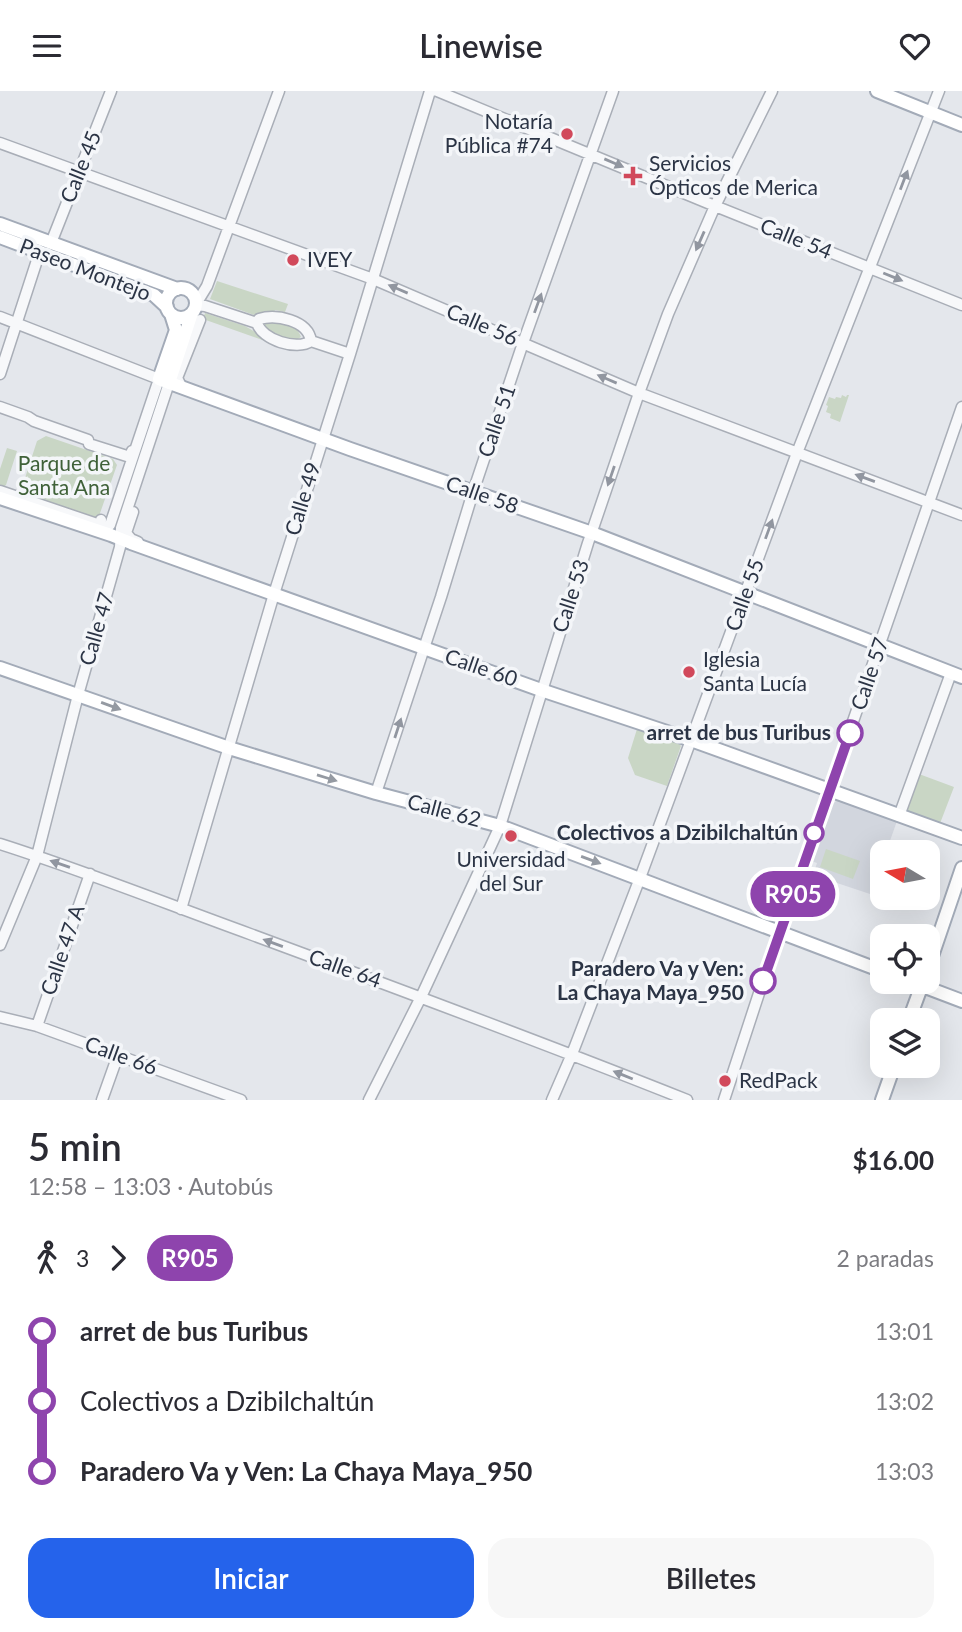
<!DOCTYPE html>
<html lang="es">
<head>
<meta charset="utf-8">
<style>
  :root { --surface:#fff; --page:#f7f7f7; --text:#2b2b33; --muted:#7c7c81; --accent:#2563eb }
  body { margin:0; font-family:Lato,sans-serif; background:var(--page); color:var(--text); height:100vh; display:flex; flex-direction:column; font-size:26px; white-space:nowrap }
  * { box-sizing:border-box; margin:0 }
  p { font-size:23px; color:var(--muted) }
  .icon { flex:none; width:38px; height:38px; fill:none; stroke:currentColor; stroke-width:2; stroke-linecap:round; stroke-linejoin:round }
  .map { position:relative; height:1009px; overflow:hidden }
  .side { display:flex; flex-direction:column; background:var(--surface); flex:1 }
  .side>* { flex:none }
  .badge { padding:0 14px; border-radius:23px; font-size:24px; line-height:46px }
  .needle { width:46px; rotate:280deg }
  .fabs { position:absolute; left:870px; top:749px; display:grid; gap:14px }
  .fabs a { display:grid; place-items:center; width:70px; height:70px; border-radius:14px; background:var(--surface); box-shadow:0 7px 28px #0002; font-size:35px }
  .map>.badge { position:absolute; translate:-50% -50%; box-shadow:0 0 0 4px #fff }
  .legs { display:flex; align-items:center; gap:10px; height:77px; padding:0 28px; font-size:23px }
  .legs p { margin-inline-start:auto }
  .overview { display:flex; align-items:center; justify-content:space-between; height:119px; padding:0 28px }
  h1 { font-size:38px; font-weight:600; line-height:52px }
  .button { display:flex; gap:14px; margin-top:auto; padding:14px 28px }
  .button a { flex:1; height:80px; border-radius:21px; background:var(--accent); color:#fff; font-size:28px; font-weight:600; line-height:80px; text-align:center }
  .button a+a { background:var(--page); color:var(--text) }
  ul { padding:0 28px; list-style:none }
  li { display:flex; align-items:center; gap:24px; height:70px; font-size:26px }
  li i { display:grid; place-items:center; width:10px; height:100%; margin:0 9px; background:currentColor }
  li i::after { content:''; width:18px; height:18px; margin:-9px; border:5px solid; border-radius:50%; background:var(--surface) }
  li p { margin-inline-start:auto }
  li:first-child i { background:linear-gradient(#0000 50%,currentColor 0) }
  li:last-child i { background:linear-gradient(currentColor 50%,#0000 0) }
  header { display:flex; justify-content:space-between; align-items:center; height:91px; padding:0 28px; background:var(--surface); font-size:32px; font-weight:600 }
  .map>svg:first-child { display:block }
  .built { fill:#d2d6de }
  .green { fill:#c9d6c5 }
  .lines { fill:none; stroke-linecap:round; stroke-linejoin:round }
  .minor-casing { stroke:#a9aeb7; stroke-width:13 }
  .major-casing { stroke:#a3abb8; stroke-width:16 }
  .minor { stroke:#f7f8fa; stroke-width:10 }
  .major { stroke:#fff; stroke-width:12 }
  .oneway { fill:#9196a0 }
  .oneway2 { fill:#959aa2 }
  .line-1-casing { stroke:#fff; stroke-width:16 }
  .line-1 { stroke:#8e44ad; stroke-width:10 }
  .poi-dot { fill:#d1495b; stroke:#f4f6f9; stroke-width:2.5 }
  .stop-1-dot { fill:#fff; stroke:#8e44ad; stroke-width:3.5 }
  .labels { text-anchor:middle; stroke-width:7; stroke-linejoin:round; paint-order:stroke }
  .poi-label { font-size:21px; fill:#2b3445; stroke:#f4f6f9; text-anchor:start }
  .street-label { font-size:21px; fill:#2b3445; stroke:#f4f6f9 }
  .park-label { font-size:21px; fill:#3f6138; stroke:#f4f6f9 }
  .stop-label { font-size:21px; font-weight:bold; fill:#2b3445; stroke:#f4f6f9; text-anchor:end }
</style>
</head>
<body>
<header><svg class="icon" aria-label="menu" viewBox="0 0 24 24"><path d="M4 6h16M4 12h16M4 18h16"/></svg>Linewise<svg class="icon" aria-label="heart" viewBox="0 0 24 24"><path d="M12 20l-8-8c-3-5 5-10 8-4 3-6 11-1 8 4z"/></svg></header>
<div class="map">
<svg width="962" height="1009" viewBox="0 0 962 1009">
  <rect width="100%" height="100%" fill="#e4e7ec"/>
  <path class="built" d="M837 709 897 730 886 761H882V771L870 803 813 784 817 772 811 770 831 713 834 712Z"/>
  <path class="green" d="M217 190 288 213 285 221 275 219 274 221 266 220 254 224 210 208Z
    M205 222 245 235 279 255 203 228Z
    M268 230C281 230 297 233 301 246L294 250 272 244 265 238V233Z
    M842 304 846 306 847 304H849L840 331 830 327 831 323 826 321 828 315 826 314 829 306 835 308 836 306 841 307Z
    M46 345 113 368 117 374 99 425 92 428 23 404 21 400 24 388 27 389 28 385 25 387 37 350Z
    M7 357 17 360 6 394 2 397 0 396V378Z
    M637 638 679 652 681 655 667 695 635 684 628 667Z
    M919 683 954 696 939 735 905 723Z
    M826 758 860 770 853 788 820 776Z"/>
  <g class="lines">
    <g class="minor-casing">
      <path id="minor" d="M437 0 715 115 962 214
        M0 52 373 188 639 302 962 424
        M51 152 111 0
        M196 213 207 195 279 0
        M195 214 205 215 257 232C262 249 297 260 311 250L350 263
        M0 226 159 288 110 434 100 440
        M257 232 259 228C276 223 308 229 311 250
        M0 283 40 160
        M180 293 177 287 200 229
        M0 316 28 326 34 330 88 349
        M89 353 130 366 132 360
        M0 400 100 434 101 429
        M133 421 126 442 131 448 138 451
        M376 702 441 506 473 401 523 252 613 0
        M899 725 951 582
        M0 753C85 780 167 813 250 843 396 897 542 951 687 1009
        M181 818 274 503 350 263 430 0
        M0 854 37 765 78 604 120 456 121 437 169 292
        M0 926 37 935 241 1009
        M37 935 90 783
        M102 1009 118 964
        M369 1009 421 906 500 735 588 452 639 302 668 223 715 115 772 0
        M552 1009 572 963 640 787 797 362 939 0
        M724 1009 763 890 962 316"/>
    </g>
    <g class="major-casing">
      <path id="major" d="M877 0 962 34
        M0 133 177 198
        M0 146 154 204 167 216
        M166 212a15 15 0 1 1 30 0a15 15 0 1 1-30 0Z
        M171 223 176 239 159 288 350 358 592 442 962 586
        M169 292 192 222
        M0 407 111 444 131 452 541 599 691 649 962 747
        M0 577 229 657 376 702 500 735 882 880
        M928 877 962 777
        M912 891 962 910
        M909 929 923 891
        M882 1009 894 975"/>
    </g>
    <use href="#minor" class="minor"/>
    <use href="#major" class="major"/>
  </g>
  <defs><path id="oneway-solid" d="M-6-.8H1V-3.2L6.5 0L1 3.2V.8H-6Z" transform="scale(1.75)"/></defs>
  <g class="oneway">
    <use href="#oneway-solid" transform="translate(614 72) rotate(23)"/>
    <use href="#oneway-solid" transform="translate(904 89) rotate(-69)"/>
    <use href="#oneway-solid" transform="translate(700 150) rotate(114)"/>
    <use href="#oneway-solid" transform="translate(893 186) rotate(22)"/>
    <use href="#oneway-solid" transform="translate(398 198) rotate(-157)"/>
    <use href="#oneway-solid" transform="translate(538 212) rotate(-70)"/>
    <use href="#oneway-solid" transform="translate(607 288) rotate(-157)"/>
    <use href="#oneway-solid" transform="translate(611 385) rotate(109)"/>
    <use href="#oneway-solid" transform="translate(865 387) rotate(-160)"/>
    <use href="#oneway-solid" transform="translate(769 438) rotate(-70)"/>
    <use href="#oneway-solid" transform="translate(398 637) rotate(-72)"/>
    <use href="#oneway-solid" transform="translate(60 773) rotate(-161)"/>
    <use href="#oneway-solid" transform="translate(273 852) rotate(-160)"/>
    <use href="#oneway-solid" transform="translate(623 984) rotate(-158)"/>
  </g>
  <g class="oneway2">
    <use href="#oneway-solid" transform="translate(111 615) rotate(20)"/>
    <use href="#oneway-solid" transform="translate(327 687) rotate(17)"/>
    <use href="#oneway-solid" transform="translate(591 769) rotate(20)"/>
  </g>
  <g class="lines">
    <g class="line-1-casing">
      <path id="line-1" d="M763 890 850 642"/>
    </g>
    <use href="#line-1" class="line-1"/>
  </g>
  <g class="poi-dot">
    <circle cx="567" cy="43" r="7"/>
    <path d="M629.5 74.5h7v7h7v7h-7v7h-7v-7h-7v-7h7z"/>
    <circle cx="293" cy="169" r="7"/>
    <circle cx="689" cy="581" r="7"/>
    <circle cx="511" cy="745" r="7"/>
    <circle cx="725" cy="990" r="7"/>
  </g>
  <g class="stop-1-dot">
    <circle cx="850" cy="642" r="12"/>
    <circle cx="814" cy="742" r="9"/>
    <circle cx="763" cy="890" r="12"/>
  </g>
  <g class="labels">
    <g class="poi-label">
      <text x="553" y="38" text-anchor="end">Notaría<tspan x="553" dy="24">Pública #74</tspan></text>
      <text x="649" y="80">Servicios<tspan x="649" dy="24">Ópticos de Merica</tspan></text>
      <text x="307" y="176">IVEY</text>
      <text x="703" y="576">Iglesia<tspan x="703" dy="24">Santa Lucía</tspan></text>
      <text x="511" y="776" text-anchor="middle">Universidad<tspan x="511" dy="24">del Sur</tspan></text>
      <text x="739" y="997">RedPack</text>
    </g>
    <g class="street-label">
      <text transform="translate(81 76) rotate(-68)" y="7">Calle 45</text>
      <text transform="translate(796 148) rotate(22)" y="7">Calle 54</text>
      <text transform="translate(85 179) rotate(21)" y="7">Paseo Montejo</text>
      <text transform="translate(482 234) rotate(23)" y="7">Calle 56</text>
      <text transform="translate(497 330) rotate(-71)" y="7">Calle 51</text>
      <text transform="translate(482 404) rotate(19)" y="7">Calle 58</text>
      <text transform="translate(303 408) rotate(-73)" y="7">Calle 49</text>
      <text transform="translate(745 504) rotate(-70)" y="7">Calle 55</text>
      <text transform="translate(571 505) rotate(-72)" y="7">Calle 53</text>
      <text transform="translate(97 538) rotate(-74)" y="7">Calle 47</text>
      <text transform="translate(481 577) rotate(19)" y="7">Calle 60</text>
      <text transform="translate(870 583) rotate(-71)" y="7">Calle 57</text>
      <text transform="translate(444 720) rotate(15)" y="7">Calle 62</text>
      <text transform="translate(63 859) rotate(-71)" y="7">Calle 47 A</text>
      <text transform="translate(345 878) rotate(20)" y="7">Calle 64</text>
      <text transform="translate(121 965) rotate(20)" y="7">Calle 66</text>
    </g>
    <g class="park-label">
      <text x="64" y="380">Parque de<tspan x="64" dy="24">Santa Ana</tspan></text>
    </g>
    <g class="stop-label">
      <text x="831" y="649">arret de bus Turibus</text>
      <text x="798" y="749">Colectivos a Dzibilchaltún</text>
      <text x="744" y="885">Paradero Va y Ven:<tspan x="744" dy="24">La Chaya Maya_950</tspan></text>
    </g>
  </g>
</svg>
<div class="fabs">
<a><svg class="needle" viewBox="-14 -14 28 28"><path d="M0-13l5 13h-10z" fill="#e53935"/><path d="M0 13l5-13h-10z" fill="#7c7c81"/></svg></a>
<a><svg class="icon" aria-label="locate" viewBox="0 0 24 24"><circle cx="12" cy="12" r="6"/><path d="M12 2v4M12 18v4M2 12h4M18 12h4"/></svg></a>
<a><svg class="icon" aria-label="layers" viewBox="0 0 24 24"><path d="M12 4l9 5-9 5-9-5zM3 14l9 5 9-5"/></svg></a>
</div>
<b class="badge" style="left:793px;top:803px;background:#8e44ad;color:#fff">R905</b>
</div>
<section class="side">
<div class="overview"><div><h1>5 min</h1><p>12:58 – 13:03 · Autobús</p></div><b>$16.00</b></div>
<div class="legs"><svg class="icon" aria-label="walk" viewBox="0 0 24 24"><circle cx="13" cy="4" r="2"/><path d="M13 8l-2 6 4 7M11 14l-3 7M7 12l3-4h3l4 4"/></svg>3<svg class="icon" aria-label="forward" viewBox="0 0 24 24"><path d="M9 5l7 7-7 7"/></svg><b class="badge" style="background:#8e44ad;color:#fff">R905</b><p>2 paradas</p></div>
<ul>
<li><i style="color:#8e44ad"></i><b>arret de bus Turibus</b><p>13:01</p></li>
<li><i style="color:#8e44ad"></i><span>Colectivos a Dzibilchaltún</span><p>13:02</p></li>
<li><i style="color:#8e44ad"></i><b>Paradero Va y Ven: La Chaya Maya_950</b><p>13:03</p></li>
</ul>
<div class="button"><a>Iniciar</a><a>Billetes</a></div>
</section>
</body>
</html>
